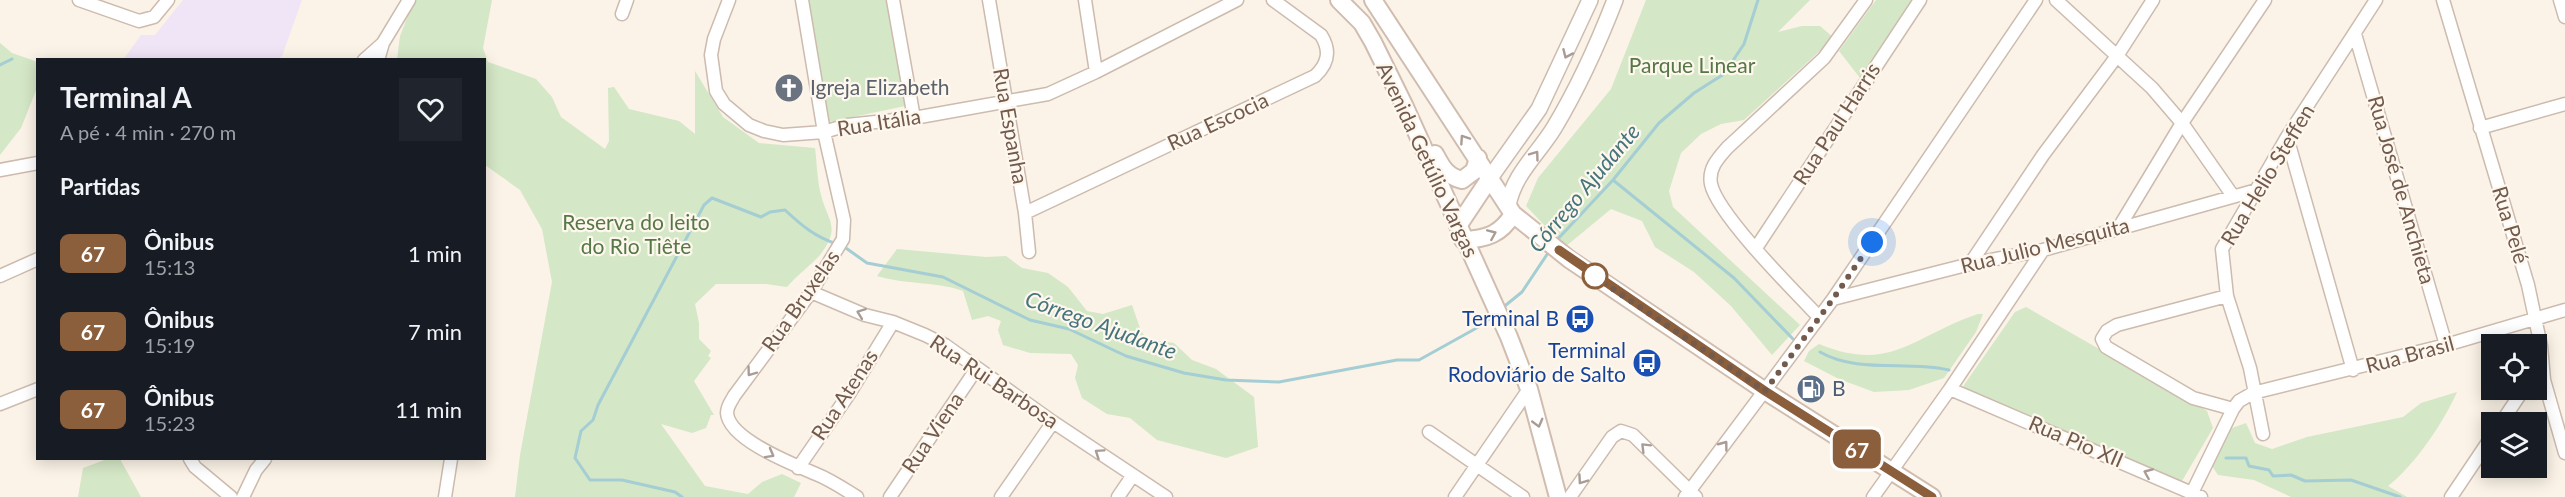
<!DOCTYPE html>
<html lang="pt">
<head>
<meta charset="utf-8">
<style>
  :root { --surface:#171b24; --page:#20242c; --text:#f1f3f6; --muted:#9ea1a6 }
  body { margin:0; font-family:Lato,sans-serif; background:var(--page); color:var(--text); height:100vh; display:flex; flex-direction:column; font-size:22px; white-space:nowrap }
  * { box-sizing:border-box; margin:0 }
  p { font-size:20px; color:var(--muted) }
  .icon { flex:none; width:33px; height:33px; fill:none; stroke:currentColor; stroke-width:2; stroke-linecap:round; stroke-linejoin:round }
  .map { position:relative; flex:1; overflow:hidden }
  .side { position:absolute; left:36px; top:58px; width:450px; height:402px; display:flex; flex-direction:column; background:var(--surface); border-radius:0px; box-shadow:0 3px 15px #0003 }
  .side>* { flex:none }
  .badge { padding:0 12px; border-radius:9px; font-size:21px; line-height:39px }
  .fabs { position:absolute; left:2481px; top:334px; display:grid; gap:12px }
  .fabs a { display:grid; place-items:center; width:66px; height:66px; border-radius:0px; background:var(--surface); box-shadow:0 3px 15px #0003; font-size:30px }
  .you { position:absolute; width:30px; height:30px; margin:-15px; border:4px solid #fff; border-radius:50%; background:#1a73e8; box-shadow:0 0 0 9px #1a73e833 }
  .map>.badge { position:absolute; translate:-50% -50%; box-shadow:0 0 0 3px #fff }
  h2 { padding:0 24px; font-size:22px; line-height:54px }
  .round { display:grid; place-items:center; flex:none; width:63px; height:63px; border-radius:0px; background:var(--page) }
  .headline { display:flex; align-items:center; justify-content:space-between; height:102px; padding:0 24px }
  h1 { font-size:28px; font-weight:700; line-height:45px }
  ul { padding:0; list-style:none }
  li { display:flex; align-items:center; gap:18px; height:78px; padding:0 24px }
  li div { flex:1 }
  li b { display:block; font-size:22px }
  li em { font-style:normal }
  li .badge { min-width:66px; font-weight:700; text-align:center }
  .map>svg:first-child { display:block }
  .education { fill:#f0e4f7 }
  .green { fill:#d4e7c6 }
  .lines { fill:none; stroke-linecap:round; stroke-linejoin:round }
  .stream { stroke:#a4cdd4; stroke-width:3 }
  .minor-casing { stroke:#ccbbae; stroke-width:15 }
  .tertiary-casing { stroke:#ccbbae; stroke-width:18 }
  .secondary-casing { stroke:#d0bdaf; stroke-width:20 }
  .minor { stroke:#fff; stroke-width:12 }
  .tertiary { stroke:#fff; stroke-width:15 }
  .secondary { stroke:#fff; stroke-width:16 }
  .oneway { stroke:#aa9c94 }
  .line-casing { stroke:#fff; stroke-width:14 }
  .line { stroke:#8b5e3c; stroke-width:9 }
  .walk { stroke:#725a4d; stroke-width:6; stroke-dasharray:0 10.8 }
  .stop-dot { fill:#fff; stroke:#8b5e3c; stroke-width:3 }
  .labels { text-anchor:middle; stroke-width:4.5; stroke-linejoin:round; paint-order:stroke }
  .park-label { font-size:21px; fill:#557846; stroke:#fef7ed }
  .worship-label { font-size:21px; fill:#5b616d; stroke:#fef7ed; text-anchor:start }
  .street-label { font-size:21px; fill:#725a4d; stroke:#fef7ed }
  .transit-label { font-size:21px; fill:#164399; stroke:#fef7ed; text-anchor:end }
  .service-label { font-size:21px; fill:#4e5e75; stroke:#fef7ed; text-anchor:start }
  .water-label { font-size:22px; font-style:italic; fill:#46747d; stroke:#fef7ed }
</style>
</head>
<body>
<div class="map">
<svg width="2565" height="497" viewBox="0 0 2565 497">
  <rect width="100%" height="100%" fill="#fbf3e7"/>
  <path class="education" d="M183 0H302L282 56 276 60H123L141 35H155Z"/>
  <path class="green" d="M414 0H492L483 48 488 62 536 79 552 97 561 117 605 149 609 141 608 88 614 87 629 109 679 121 695 134V71L723 117 759 143 815 148C817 163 817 180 821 195 827 220 842 227 820 255 810 266 797 275 787 287L766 284H716L695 304 699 323V339L711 351 708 356 711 358 694 381 714 415H711L706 428 692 433 661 424 705 486 748 494 762 482 782 474 801 483 794 497H515L520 455 552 282 542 229 520 190 485 165 484 60H397L400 36Z
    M809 0H887L905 106 829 122Z
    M1646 0H1810L1778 32 1802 26H1820L1834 38 1744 120 1721 124 1701 134 1681 153 1669 191 1673 207 1800 325 1772 355 1731 306 1694 272 1655 247 1642 221 1611 209 1565 247 1526 206 1538 178 1611 89Z
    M1876 0H1913L1860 78 1839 51Z
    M0 43 12 53 38 62 37 88 21 128 0 155Z
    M897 249 986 257 1006 256 1022 268 1048 273 1068 287 1087 311 1103 314 1132 305 1141 331 1147 339 1174 343 1192 360 1216 369 1254 397 1258 447 1226 458 1157 440 1130 418 1107 414 1082 398 1075 378 1078 365 1071 354 1030 353 1003 345 998 330 1001 321 988 316 972 320 963 291C936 281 906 285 877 276Z
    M2026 307 2207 411 2213 428 2182 481 1964 391V385L2015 312Z
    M1978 314H1983L1976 332 1944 378 1909 390 1874 392 1839 379 1804 361 1809 351 1819 344C1892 374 1914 335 1978 314Z
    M2457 392C2444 422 2414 466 2388 486L2407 497H2291L2254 480 2218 475 2212 466 2232 428 2246 423 2255 443 2272 449 2307 437 2403 417 2421 403Z
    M107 459H120L141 497H78L83 468Z"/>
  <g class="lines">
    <path class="stream" d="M0 65 12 59
      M1613 180 1734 278 1793 339
      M1555 242 1613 180 1659 123 1694 93 1724 74 1744 44 1758 0
      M843 246 867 263 943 277 1030 320 1069 329 1126 356 1184 373 1226 380 1279 382 1397 360H1419L1482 325 1494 315
      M1501 309 1522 292 1550 250
      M1820 352C1858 374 1908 360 1949 370
      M2226 458H2246L2249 466 2269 470 2273 476 2291 475 2305 481 2351 480 2400 497
      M682 497 675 492 622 480H590L575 458 581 431 593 420 598 405 704 205 712 198 761 217 770 212 785 210C801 225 815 237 837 244"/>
    <g class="minor-casing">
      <path id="minor" d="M79 0 139 21 154 17 168 0
        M729 0 714 39 711 55 716 91 724 104 749 125 764 131 783 135 824 132 847 125 914 118 1048 94 1096 72 1237 0
        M802 0 824 132 844 220 843 239 811 292 734 396C731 402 727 406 727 413 729 440 795 465 816 474 831 480 844 489 857 497
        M893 0 914 118
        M989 0 1025 213 1029 252
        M1085 0 1096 72
        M2056 0 2152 88 2182 123 2233 196
        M2443 0 2528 285 2541 346 2544 380 2565 453
        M2560 0 2565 17
        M622 14 627 0
        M2355 34 2446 345
        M364 60 382 44
        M378 60 383 43 409 0
        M2480 128 2565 104
        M2287 137 2353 370
        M0 170 38 163
        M1025 213 1315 76C1328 64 1331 51 1321 35L1273 0
        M2118 229 2182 123 2265 0
        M1756 248 1920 0
        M1970 264 2043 155 2117 56 2153 0
        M0 276 38 259
        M811 292 865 315 893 322 925 335 945 345 1053 422 1166 497
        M2227 296 2117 325 2107 331 2102 339 2106 347 2193 398 2233 409
        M1833 299 1970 264 2043 250 2257 190
        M1819 317C1795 292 1717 214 1711 184 1708 169 1718 158 1727 148L1824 58 1866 0
        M1950 389 2201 497
        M0 404 38 389
        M2501 423 2523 390
        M1429 432 1523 497
        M2263 434 2250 368 2227 296 2222 249 2287 137 2376 0
        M190 459 195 467 231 497
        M798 468 849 394 893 322
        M243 497 256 470 265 459
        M445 497 451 459
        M890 497 977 368
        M1001 497 1053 422
        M1118 497 1133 475
        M1455 497 1529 389
        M1570 497 1612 437 1621 431 1633 435 1696 497
        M1685 497 1833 299 2036 0
        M1873 497 1950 389 2043 250
        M2190 497 2233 409 2239 401 2253 393 2446 345 2565 310
        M2451 497 2492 436"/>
    </g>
    <g class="tertiary-casing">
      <path id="tertiary" d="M1490 178 1539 109 1590 0
        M1508 206C1513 175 1538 154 1554 128 1578 88 1598 44 1615 0"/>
    </g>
    <g class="secondary-casing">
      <path id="secondary" d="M1339 0 1362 23 1373 42 1405 107 1509 337 1529 389 1558 497
        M1373 0 1513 214 1569 259 1765 391 1932 497
        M1435 154C1442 167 1446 176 1462 180L1474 171 1478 158
        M1458 226 1490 178
        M1463 240C1487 239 1501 234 1513 214"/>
    </g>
    <use href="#minor" class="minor"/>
    <use href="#tertiary" class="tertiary"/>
    <use href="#secondary" class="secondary"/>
  </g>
  <defs><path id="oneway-chevron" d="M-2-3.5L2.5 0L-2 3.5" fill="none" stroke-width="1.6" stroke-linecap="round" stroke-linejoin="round" transform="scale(1.5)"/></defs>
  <g class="oneway">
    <use href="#oneway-chevron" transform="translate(1567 54) rotate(114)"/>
    <use href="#oneway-chevron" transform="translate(1464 139) rotate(-124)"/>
    <use href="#oneway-chevron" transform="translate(1535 155) rotate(-54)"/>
    <use href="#oneway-chevron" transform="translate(1492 234) rotate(-23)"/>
    <use href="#oneway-chevron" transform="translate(861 313) rotate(-159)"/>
    <use href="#oneway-chevron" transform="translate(751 372) rotate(126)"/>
    <use href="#oneway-chevron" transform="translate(1538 423) rotate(75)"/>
    <use href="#oneway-chevron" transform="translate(1724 445) rotate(-53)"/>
    <use href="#oneway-chevron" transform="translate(1645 447) rotate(-135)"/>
    <use href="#oneway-chevron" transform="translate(1099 453) rotate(-146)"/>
    <use href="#oneway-chevron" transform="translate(770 454) rotate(29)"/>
    <use href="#oneway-chevron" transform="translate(2148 473) rotate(-157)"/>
    <use href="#oneway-chevron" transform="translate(1582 480) rotate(125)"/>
  </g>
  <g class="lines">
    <g class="line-casing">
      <path id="line" d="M1559 250 1765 391 1932 497"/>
    </g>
    <use href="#line" class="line"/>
    <path class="walk" d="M1595 276 1586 271 1765 391 1833 299 1872 242"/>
  </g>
  <defs>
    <g id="church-disc" transform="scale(1.5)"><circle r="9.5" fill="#6b7280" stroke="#fef7ed"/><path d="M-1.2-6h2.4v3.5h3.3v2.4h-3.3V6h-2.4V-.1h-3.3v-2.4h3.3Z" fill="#fff"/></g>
    <g id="bus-disc" transform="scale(1.5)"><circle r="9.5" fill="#1a4fb4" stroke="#fef7ed"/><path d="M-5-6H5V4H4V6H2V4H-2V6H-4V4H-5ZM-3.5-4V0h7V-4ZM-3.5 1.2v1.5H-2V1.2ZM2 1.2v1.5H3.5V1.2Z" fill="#fff"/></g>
    <g id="fuel-disc" transform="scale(1.5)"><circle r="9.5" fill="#5c6f8a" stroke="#fef7ed"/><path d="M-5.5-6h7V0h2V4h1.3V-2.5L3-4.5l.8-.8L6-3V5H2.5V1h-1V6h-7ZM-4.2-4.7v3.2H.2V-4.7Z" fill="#fff"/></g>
  </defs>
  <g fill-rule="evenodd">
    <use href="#church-disc" x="789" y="88"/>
    <use href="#bus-disc" x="1580" y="319"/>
    <use href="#bus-disc" x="1647" y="363"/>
    <use href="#fuel-disc" x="1811" y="389"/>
  </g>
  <circle class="stop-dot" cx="1595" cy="276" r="12"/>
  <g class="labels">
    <g class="park-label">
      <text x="1692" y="73">Parque Linear</text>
      <text x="636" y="230">Reserva do leito<tspan x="636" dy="24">do Rio Tiête</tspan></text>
    </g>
    <g class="worship-label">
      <text x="810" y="95">Igreja Elizabeth</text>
    </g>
    <g class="street-label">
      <text transform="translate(1218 122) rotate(-25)" y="7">Rua Escocia</text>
      <text transform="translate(879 123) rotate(-9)" y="7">Rua Itália</text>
      <text transform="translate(1837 124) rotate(-57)" y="7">Rua Paul Harris</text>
      <text transform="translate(1010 126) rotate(80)" y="7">Rua Espanha</text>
      <text transform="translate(1427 160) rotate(65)" y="7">Avenida Getúlio Vargas</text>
      <text transform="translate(2268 175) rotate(-59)" y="7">Rua Helio Steffen</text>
      <text transform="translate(2401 190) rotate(74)" y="7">Rua José de Anchieta</text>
      <text transform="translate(2510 225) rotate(73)" y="7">Rua Pelé</text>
      <text transform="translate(2045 246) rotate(-14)" y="7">Rua Julio Mesquita</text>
      <text transform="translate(801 301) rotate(-55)" y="7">Rua Bruxelas</text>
      <text transform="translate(2410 355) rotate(-15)" y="7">Rua Brasil</text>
      <text transform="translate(994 382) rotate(34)" y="7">Rua Rui Barbosa</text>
      <text transform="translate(845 395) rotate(-57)" y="7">Rua Atenas</text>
      <text transform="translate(933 433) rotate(-56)" y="7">Rua Viena</text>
      <text transform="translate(2076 442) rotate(23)" y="7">Rua Pio XII</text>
    </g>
    <g class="transit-label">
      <text x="1559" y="326">Terminal B</text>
      <text x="1626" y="358">Terminal<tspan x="1626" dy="24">Rodoviário de Salto</tspan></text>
    </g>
    <g class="service-label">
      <text x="1832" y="396">B</text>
    </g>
    <g class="water-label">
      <text transform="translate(1584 188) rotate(-50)" y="8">Córrego Ajudante</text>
      <text transform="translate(1101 325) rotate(20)" y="8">Córrego Ajudante</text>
    </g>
  </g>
</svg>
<div class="fabs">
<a><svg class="icon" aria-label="locate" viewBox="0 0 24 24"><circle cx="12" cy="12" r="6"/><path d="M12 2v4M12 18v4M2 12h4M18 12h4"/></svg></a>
<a><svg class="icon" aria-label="layers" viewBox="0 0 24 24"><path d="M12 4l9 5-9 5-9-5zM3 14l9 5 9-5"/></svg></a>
</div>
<div class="you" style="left:1872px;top:242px"></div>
<b class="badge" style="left:1857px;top:449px;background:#8b5e3c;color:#fff">67</b>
<section class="side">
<div class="headline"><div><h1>Terminal A</h1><p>A pé · 4 min · 270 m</p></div><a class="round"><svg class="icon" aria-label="heart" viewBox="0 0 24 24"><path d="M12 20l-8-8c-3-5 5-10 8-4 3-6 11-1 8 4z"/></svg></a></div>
<h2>Partidas</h2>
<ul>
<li><span class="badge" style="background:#8b5e3c;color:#fff">67</span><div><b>Ônibus</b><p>15:13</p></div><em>1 min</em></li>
<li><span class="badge" style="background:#8b5e3c;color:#fff">67</span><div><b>Ônibus</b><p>15:19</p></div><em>7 min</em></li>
<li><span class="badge" style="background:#8b5e3c;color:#fff">67</span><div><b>Ônibus</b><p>15:23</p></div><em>11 min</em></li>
</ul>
</section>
</div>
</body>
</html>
